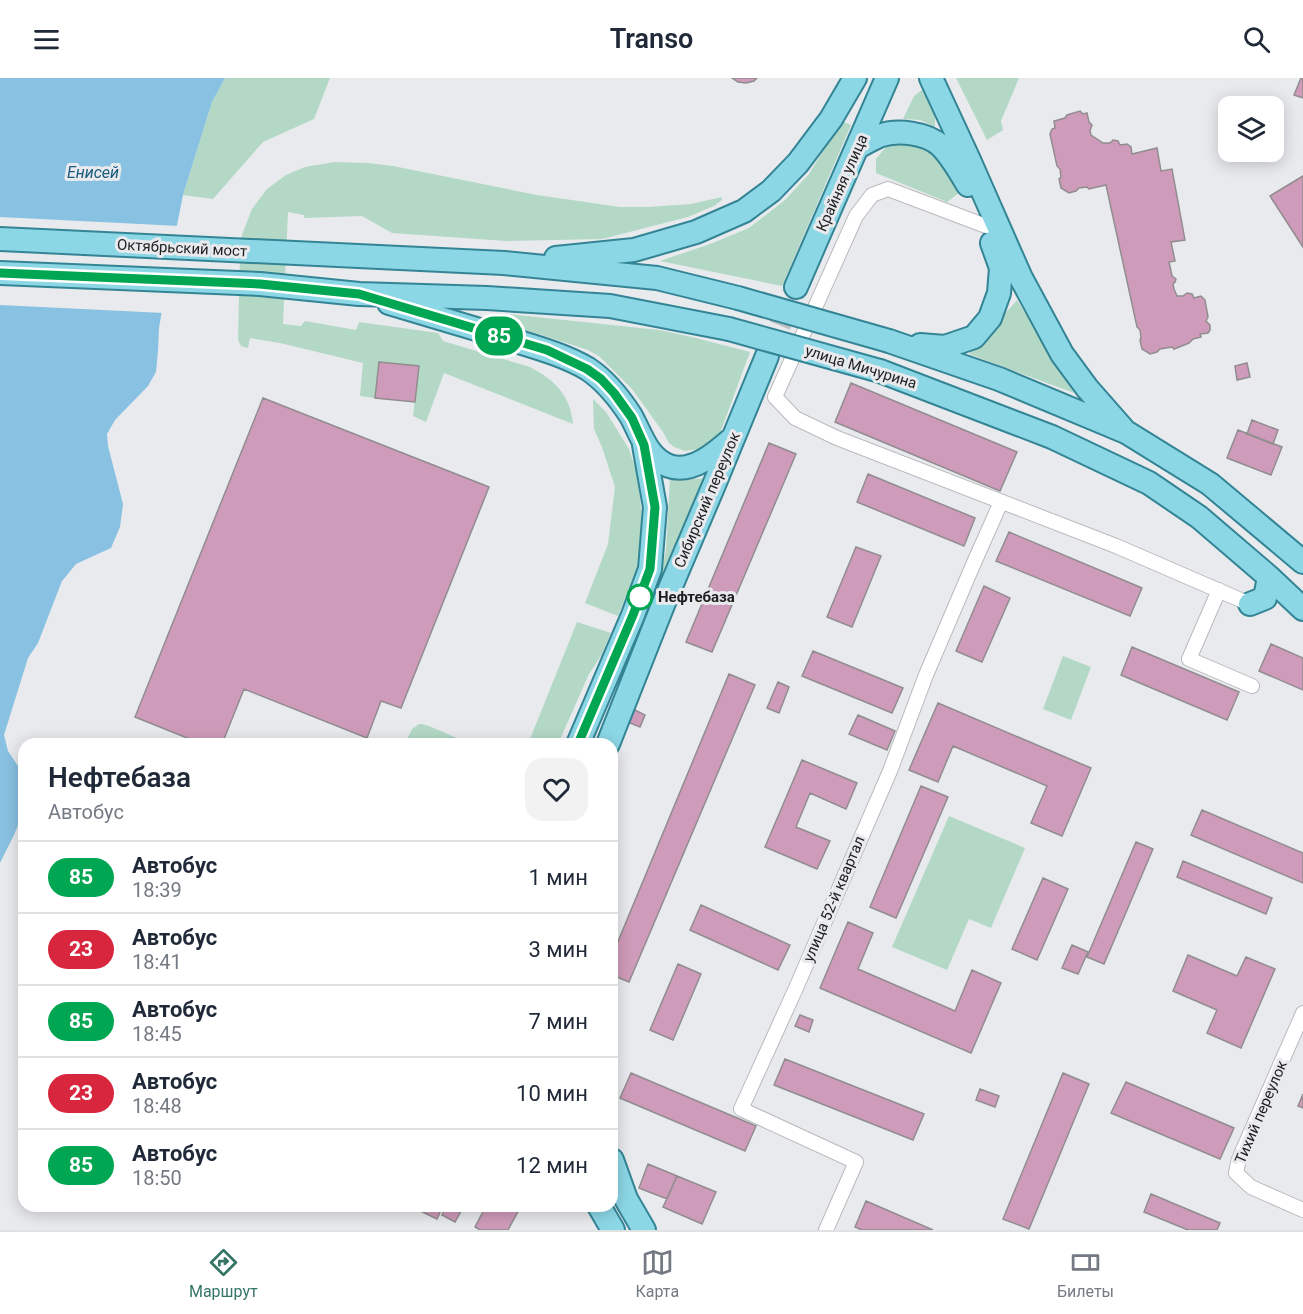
<!DOCTYPE html>
<html lang="ru">
<head>
<meta charset="utf-8">
<style>
  :root { --surface:#fff; --page:#f2f2f3; --text:#1f2937; --muted:#747a83; --line:#e0e1e3; --accent:#357565 }
  body { margin:0; font-family:Roboto,sans-serif; background:var(--page); color:var(--text); height:100vh; display:flex; flex-direction:column; font-size:22px; white-space:nowrap }
  * { box-sizing:border-box; margin:0 }
  p { font-size:20px; color:var(--muted) }
  .icon { flex:none; width:33px; height:33px; fill:none; stroke:currentColor; stroke-width:2; stroke-linecap:round; stroke-linejoin:round }
  .map { position:relative; flex:1; overflow:hidden }
  .details { position:absolute; left:18px; top:660px; width:600px; height:474px; display:flex; flex-direction:column; background:var(--surface); border-radius:18px; box-shadow:0 3px 15px #0003 }
  .details>* { flex:none }
  .badge { padding:0 12px; border-radius:20px; font-size:21px; line-height:39px }
  .buttons { position:absolute; left:1218px; top:18px; display:grid; gap:12px }
  .buttons a { display:grid; place-items:center; width:66px; height:66px; border-radius:12px; background:var(--surface); box-shadow:0 3px 15px #0003; font-size:30px }
  .map>.badge { position:absolute; translate:-50% -50%; box-shadow:0 0 0 3px #fff }
  .round { display:grid; place-items:center; flex:none; width:63px; height:63px; border-radius:18px; background:var(--page) }
  .head { display:flex; align-items:center; justify-content:space-between; height:102px; padding:0 30px }
  h1 { font-size:28px; font-weight:600; line-height:45px }
  ul { padding:0; list-style:none }
  li { display:flex; align-items:center; gap:18px; height:72px; padding:0 30px; border-top:2px solid var(--line) }
  li div { flex:1 }
  li b { display:block; font-size:22px }
  li em { font-style:normal }
  li .badge { min-width:66px; font-weight:700; text-align:center }
  header { display:flex; justify-content:space-between; align-items:center; height:78px; padding:0 30px; background:var(--surface); font-size:27px; font-weight:600 }
  .tabs { display:flex; justify-content:space-around; align-items:center; height:84px; border-top:2px solid var(--line); background:var(--surface); font-size:16px; color:var(--muted) }
  .tabs a { display:grid; justify-items:center; gap:3px }
  .tabs .active { color:var(--accent) }
  .map>svg:first-child { display:block }
  .green { fill:#b3d9c6 }
  .water { fill:#89c1e2 }
  .pier { fill:#e9eaed }
  .building { fill:#cf9bba; stroke:#918d8f; stroke-width:1.5 }
  .lines { fill:none; stroke-linecap:round; stroke-linejoin:round }
  .primary-tunnel { stroke:#c0c1c4; stroke-width:22; stroke-dasharray:22 11; stroke-linecap:butt }
  .minor-casing { stroke:#b9babd; stroke-width:16 }
  .primary-casing { stroke:#338595; stroke-width:26 }
  .minor { stroke:#fff; stroke-width:14 }
  .primary { stroke:#8cd7e6; stroke-width:22 }
  .primary-bridge-casing { stroke:#338595; stroke-width:26; stroke-linecap:butt }
  .primary-bridge { stroke:#8cd7e6; stroke-width:22 }
  .line-casing { stroke:#fff; stroke-width:14 }
  .line { stroke:#00a651; stroke-width:9 }
  .stop-dot { fill:#fff; stroke:#00a651; stroke-width:3 }
  .labels { text-anchor:middle; stroke-width:6; stroke-linejoin:round; paint-order:stroke }
  .street-label { font-size:15px; fill:#1e1e1f; stroke:#e9eaed }
  .stop-label { font-size:15px; font-weight:bold; fill:#1e1e1f; stroke:#e9eaed; text-anchor:start }
  .water-label { font-size:16px; font-style:italic; fill:#195c7d; stroke:#e9eaed }
</style>
</head>
<body>
<header><svg class="icon" aria-label="menu" viewBox="0 0 24 24"><path d="M4 6h16M4 12h16M4 18h16"/></svg>Transo<svg class="icon" aria-label="search" viewBox="0 0 24 24"><circle cx="10" cy="10" r="6"/><path d="M15 15l6 6"/></svg></header>
<div class="map">
<svg width="1303" height="1152" viewBox="0 0 1303 1152">
  <rect width="100%" height="100%" fill="#e9eaed"/>
  <path class="green" d="M225 0H330L314 41 263 64 213 121 183 117 212 24Z
    M956 0H1019L1001 43 1003 52 987 62Z
    M922 12 935 32V49L920 42 903 41 914 18Z
    M844 44 851 47 782 208 660 183 710 166 749 150 785 122 809 96 837 50Z
    M909 63C933 74 953 87 959 115L947 124 876 95V81L890 64Z
    M335 84 368 85 393 88 537 117 620 129H648L691 126 722 119V122L714 128 688 139 602 161 506 163 392 155 362 138 304 140V137L288 134 283 246 301 248 305 243 356 252 359 244 438 255 443 263 530 289C556 303 570 317 573 346L444 295 426 344 413 338 419 288 379 284 375 320 360 318 363 285 280 265 250 260 248 270 241 268 238 262 240 176 242 157 252 131 267 111 286 97 305 89Z
    M1017 222 1074 315 969 276Z
    M498 235 659 252 692 259 750 274 719 358 707 367 699 371 685 373 674 369 669 365 663 354 632 311 600 279 588 272 542 257 497 245 494 241 495 236Z
    M593 321 606 334 629 371 638 399 642 441 639 485 618 538 585 525 608 466 615 409 602 369 594 351Z
    M670 400 684 402 706 400 677 477 660 503 666 472Z
    M577 544 611 555 601 578 589 596 558 666H528Z
    M1063 578 1091 589 1071 642 1043 631Z
    M419 646H422L429 648 471 666H405L412 651Z
    M949 738 1025 770 991 850 969 841 947 892 892 869Z"/>
  <path class="water" d="M0 0H225L212 24 183 117 174 162 159 250 158 273 156 294 148 308 115 342 107 356 108 368 123 426 120 449 111 470 76 486 62 503 38 565 28 580 4 657 8 673 20 691 24 700V732L14 757 0 785Z"/>
  <path class="pier" d="M0 139 180 148 164 235 0 227Z"/>
  <path class="building" d="M732 0H757L754 3 746 5 738 4Z
    M1301 0H1303V20L1294 17Z
    M1080 33 1083 36 1087 35 1089 44 1092 47 1090 53 1091 57 1103 65H1110L1113 62 1118 63 1120 67 1127 66 1131 69 1132 76 1157 70 1161 93 1172 91 1185 162 1171 164 1175 183 1169 184 1172 198 1176 201 1175 204 1173 206 1174 211 1177 218H1183L1187 215 1192 216 1194 220 1201 218 1205 222 1208 239 1206 243 1210 247V252L1208 255 1200 256 1201 259 1193 261 1189 265 1174 271 1172 269 1160 271 1157 274 1150 276 1142 271 1140 262 1141 260 1140 252 1137 249 1106 107 1089 111 1087 109 1079 110 1076 113 1069 115 1061 110 1059 101 1061 99 1060 91 1057 88 1050 56 1052 51 1055 50 1054 43 1065 40 1067 37Z
    M1303 98V169L1270 118Z
    M379 284 419 288 415 324 375 320Z
    M1247 285 1250 299 1237 302 1235 288Z
    M851 305 1017 374 1000 413 835 344Z
    M263 320 489 409 401 630 381 623 367 660 244 611 222 666H202L135 639Z
    M1252 342 1278 352 1273 366 1247 356Z
    M1238 352 1282 369 1271 397 1227 380Z
    M769 365 796 376 712 574 686 564Z
    M868 396 975 440 964 468 857 424Z
    M1009 454 1142 510 1130 538 996 483Z
    M856 469 881 478 852 549 827 539Z
    M984 508 1010 520 982 584 956 573Z
    M1271 566 1303 580V612L1259 593Z
    M1132 569 1239 614 1227 642 1121 597Z
    M813 573 903 610 892 635 802 598Z
    M729 596 755 607 629 904 612 897V878Z
    M778 604 789 609 779 635 767 630Z
    M938 625 1091 690 1062 758 1031 745 1047 708 953 668 938 704 909 692Z
    M633 631 645 637 640 649 628 644Z
    M858 637 895 653 887 672 849 656Z
    M802 682 857 705 846 731 810 715 796 749 830 763 817 791 765 769Z
    M921 708 948 719 896 840 870 829Z
    M1202 732 1303 775V805L1191 757Z
    M1136 764 1153 771 1104 886 1087 879Z
    M1183 783 1272 820 1266 836 1177 799Z
    M1043 800 1068 811 1037 882 1012 871Z
    M701 827 790 867 778 892 690 852Z
    M848 844 873 855 858 891 955 933 972 892 1001 905 971 975 820 910Z
    M1072 867 1088 874 1078 896 1062 890Z
    M1188 877 1237 898 1246 879 1275 891 1241 970 1207 955 1217 932 1173 913Z
    M678 886 701 896 673 962 650 952Z
    M800 937 813 942 809 954 795 948Z
    M785 981 924 1036 913 1062 774 1007Z
    M631 995 756 1048 745 1073 620 1020Z
    M1063 995 1089 1006 1029 1151 1003 1141Z
    M1126 1004 1234 1050 1220 1081 1111 1035Z
    M980 1011 999 1018 995 1029 976 1022Z
    M1303 1016V1030L1298 1028Z
    M648 1086 677 1098 667 1121 639 1110Z
    M677 1098 716 1114 702 1146 663 1129Z
    M1151 1116 1220 1145 1217 1152H1188L1144 1134Z
    M866 1123 933 1152H862L855 1149Z
    M410 1128H443L437 1141Z
    M447 1128H464L455 1144 442 1137Z
    M486 1128H521L508 1152H480L475 1149Z"/>
  <g class="lines">
    <path class="primary-tunnel" d="M767 278 796 209"/>
    <g class="minor-casing">
      <path id="minor" d="M986 148 888 111 872 117 856 138 775 319 795 340 837 360 1116 468 1250 526
        M1219 512 1189 581 1252 608
        M1303 935 1239 1081 1236 1095 1251 1109 1303 1132
        M826 1152 856 1084 741 1031 796 910 890 693 926 597 973 487 1001 424"/>
    </g>
    <g class="primary-casing">
      <path id="primary" d="M931 0 969 82 1021 200 1062 276 1087 310 1123 351
        M858 69C865 65 872 61 879 58 897 51 927 55 941 68 952 79 960 94 968 107
        M0 161 504 185 657 200 738 220
        M556 180 634 172 696 154 744 133 771 113 798 85 831 41 855 0
        M0 195 260 206 359 216 487 220 610 228 729 251
        M796 209 887 0
        M389 225C427 236 465 248 503 259 531 268 563 276 588 291 606 303 620 321 631 338 641 356 647 380 669 388 692 396 716 375 733 360
        M889 263 999 301 1126 354 1210 406 1303 484
        M920 267 945 269 974 259 990 240 999 215 1001 190 992 165
        M880 293 1052 359 1149 405 1199 439 1269 499 1303 531
        M1250 526 1265 520 1269 499
        M578 666 633 537 650 491 655 429 644 367
        M608 666 663 527 714 407 767 278
        M612 1082 626 1121 644 1152
        M599 1128 613 1152"/>
    </g>
    <use href="#minor" class="minor"/>
    <use href="#primary" class="primary"/>
    <g class="primary-bridge-casing">
      <path id="primary-bridge" d="M738 220 889 263
        M729 251 880 293"/>
    </g>
    <use href="#primary-bridge" class="primary-bridge"/>
  </g>
  <g class="lines">
    <g class="line-casing">
      <path id="line" d="M0 195 260 206 359 216 547 272 587 291 601 301 614 315 632 340 644 367 655 429 650 491 633 537 578 666"/>
    </g>
    <use href="#line" class="line"/>
  </g>
  <circle class="stop-dot" cx="640" cy="519" r="12"/>
  <g class="labels">
    <g class="street-label">
      <text transform="translate(842 105) rotate(-66)" y="5">Крайняя улица</text>
      <text transform="translate(182 170) rotate(3)" y="5">Октябрьский мост</text>
      <text transform="translate(861 289) rotate(17)" y="5">улица Мичурина</text>
      <text transform="translate(707 422) rotate(-67)" y="5">Сибирский переулок</text>
      <text transform="translate(834 821) rotate(-67)" y="5">улица 52-й квартал</text>
      <text transform="translate(1261 1034) rotate(-67)" y="5">Тихий переулок</text>
    </g>
    <g class="stop-label">
      <text x="658" y="524">Нефтебаза</text>
    </g>
    <g class="water-label">
      <text x="93" y="100">Енисей</text>
    </g>
  </g>
</svg>
<div class="buttons">
<a><svg class="icon" aria-label="layers" viewBox="0 0 24 24"><path d="M12 4l9 5-9 5-9-5zM3 14l9 5 9-5"/></svg></a>
</div>
<b class="badge" style="left:499px;top:258px;background:#00a651;color:#fff">85</b>
<section class="details">
<div class="head"><div><h1>Нефтебаза</h1><p>Автобус</p></div><a class="round"><svg class="icon" aria-label="heart" viewBox="0 0 24 24"><path d="M12 20l-8-8c-3-5 5-10 8-4 3-6 11-1 8 4z"/></svg></a></div>
<ul>
<li><span class="badge" style="background:#00a651;color:#fff">85</span><div><b>Автобус</b><p>18:39</p></div><em>1 мин</em></li>
<li><span class="badge" style="background:#d7263d;color:#fff">23</span><div><b>Автобус</b><p>18:41</p></div><em>3 мин</em></li>
<li><span class="badge" style="background:#00a651;color:#fff">85</span><div><b>Автобус</b><p>18:45</p></div><em>7 мин</em></li>
<li><span class="badge" style="background:#d7263d;color:#fff">23</span><div><b>Автобус</b><p>18:48</p></div><em>10 мин</em></li>
<li><span class="badge" style="background:#00a651;color:#fff">85</span><div><b>Автобус</b><p>18:50</p></div><em>12 мин</em></li>
</ul>
</section>
</div>
<nav class="tabs">
<a class="active"><svg class="icon" aria-label="directions" viewBox="0 0 24 24"><path d="M12 3l9 9-9 9-9-9zM9 14v-3h6M13 9l2 2-2 2"/></svg>Маршрут</a>
<a><svg class="icon" aria-label="map" viewBox="0 0 24 24"><path d="M3 6l6-2 6 2 6-2v14l-6 2-6-2-6 2zM9 4v14M15 6v14"/></svg>Карта</a>
<a><svg class="icon" aria-label="tickets" viewBox="0 0 24 24"><path d="M3 7h18v10H3zM15 7v10"/></svg>Билеты</a>
</nav>
</body>
</html>
